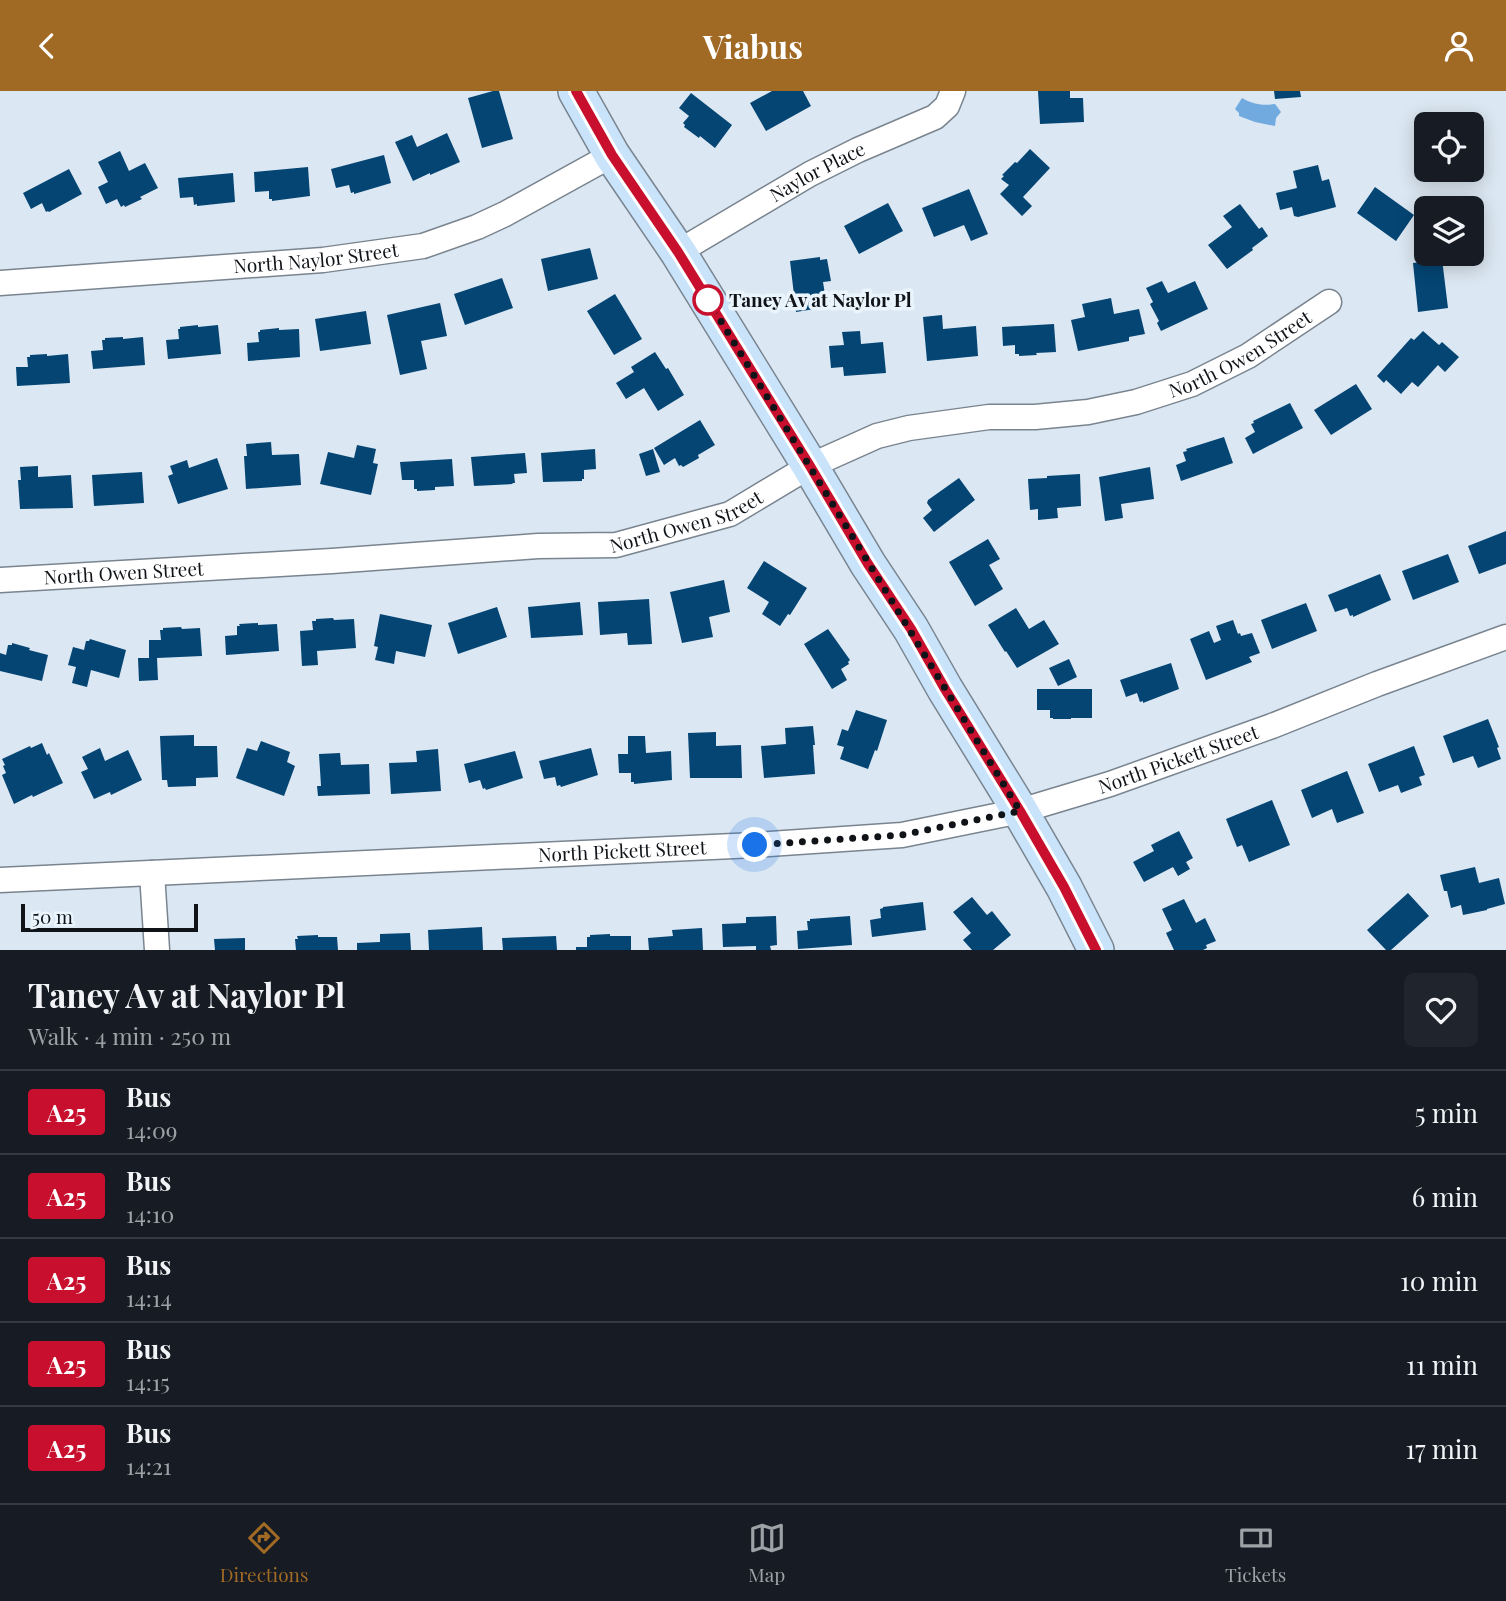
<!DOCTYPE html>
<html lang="en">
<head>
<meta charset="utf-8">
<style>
  :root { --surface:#171b24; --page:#20242c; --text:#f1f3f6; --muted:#9ea1a6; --line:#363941; --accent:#a06924 }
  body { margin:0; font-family:"Playfair Display",serif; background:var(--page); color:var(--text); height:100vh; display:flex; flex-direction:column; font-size:26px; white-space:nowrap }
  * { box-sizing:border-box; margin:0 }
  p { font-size:23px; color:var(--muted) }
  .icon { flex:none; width:38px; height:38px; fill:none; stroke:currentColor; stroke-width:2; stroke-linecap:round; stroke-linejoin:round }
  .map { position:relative; height:859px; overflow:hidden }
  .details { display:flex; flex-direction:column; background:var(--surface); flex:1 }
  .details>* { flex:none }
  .badge { padding:0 14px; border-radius:5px; font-size:24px; line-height:46px }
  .fabs { position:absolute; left:1414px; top:21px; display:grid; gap:14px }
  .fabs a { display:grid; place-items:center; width:70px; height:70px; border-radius:10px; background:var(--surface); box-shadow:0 4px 18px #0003; font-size:35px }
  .scale { position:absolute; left:21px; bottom:18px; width:177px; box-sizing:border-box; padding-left:7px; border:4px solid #101418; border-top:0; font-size:19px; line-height:24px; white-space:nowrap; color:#101418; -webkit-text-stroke:5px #eaf4fd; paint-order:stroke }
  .you { position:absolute; width:35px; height:35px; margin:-18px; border:5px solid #fff; border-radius:50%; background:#1a73e8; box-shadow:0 0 0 10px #1a73e833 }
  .map>.badge { position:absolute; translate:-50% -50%; box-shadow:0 0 0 4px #fff }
  .round { display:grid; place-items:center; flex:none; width:74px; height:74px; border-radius:10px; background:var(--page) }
  .head { display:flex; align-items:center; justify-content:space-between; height:119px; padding:0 28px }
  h1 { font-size:33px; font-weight:700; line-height:52px }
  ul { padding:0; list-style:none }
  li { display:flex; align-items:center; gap:21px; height:84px; padding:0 28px; border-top:2px solid var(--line) }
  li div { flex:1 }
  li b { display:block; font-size:26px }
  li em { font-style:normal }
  li .badge { min-width:77px; font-weight:700; text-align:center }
  header { display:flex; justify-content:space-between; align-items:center; height:91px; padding:0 28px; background:var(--accent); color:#fff; font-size:32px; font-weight:700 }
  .tab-bar { display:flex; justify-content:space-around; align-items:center; height:98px; border-top:2px solid var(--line); background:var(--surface); font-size:19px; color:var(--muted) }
  .tab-bar a { display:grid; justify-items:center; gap:4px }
  .tab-bar .selected { color:var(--accent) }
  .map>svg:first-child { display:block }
  .water { fill:#71aadf }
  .building { fill:#044573 }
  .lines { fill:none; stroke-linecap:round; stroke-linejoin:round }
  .street-casing { stroke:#79848f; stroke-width:27 }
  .secondary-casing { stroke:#79848f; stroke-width:38 }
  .street { stroke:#fff; stroke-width:24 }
  .secondary { stroke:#c9e3fa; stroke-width:35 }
  .line-casing { stroke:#fff; stroke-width:16 }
  .line { stroke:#c8102e; stroke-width:10 }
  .walk { stroke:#101418; stroke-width:7; stroke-dasharray:0 12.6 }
  .stop-dot { fill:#fff; stroke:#c8102e; stroke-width:3.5 }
  .labels { text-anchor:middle; stroke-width:7; stroke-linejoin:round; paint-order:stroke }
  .street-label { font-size:19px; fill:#101418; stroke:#eaf4fd }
  .stop-label { font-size:19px; font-weight:bold; fill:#101418; stroke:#eaf4fd; text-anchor:start }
</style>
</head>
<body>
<header><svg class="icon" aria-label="back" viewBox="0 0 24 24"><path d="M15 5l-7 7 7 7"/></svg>Viabus<svg class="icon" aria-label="person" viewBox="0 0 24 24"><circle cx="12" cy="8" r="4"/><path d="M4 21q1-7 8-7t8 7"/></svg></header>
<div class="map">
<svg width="1506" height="859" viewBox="0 0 1506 859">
  <rect width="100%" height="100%" fill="#dbe7f2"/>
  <path class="water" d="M1242 7C1252 13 1262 15 1275 13L1281 21 1276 27 1275 35 1255 31 1239 25V22L1235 18Z"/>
  <path class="building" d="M493 0H499L513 48 482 57 468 7Z
    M772 0H803L811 15 766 40 750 12Z
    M1038 0H1070V7H1083L1084 31 1040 33Z
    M1274 0H1300L1301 6 1275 8Z
    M691 2 732 34 715 57 700 45 699 47 684 36 685 34 683 32 689 25 679 17Z
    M447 42 460 71 430 84V82L413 90 395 51 412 44 417 56Z
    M1030 58 1050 77 1023 106 1032 115 1022 125 1000 103 1009 94 1001 88 1004 85 1002 84 1015 71 1017 72Z
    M120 60 129 80 145 72 158 97 140 106 142 108 125 116 124 114 121 116 117 108 106 113 98 96 108 91 98 71Z
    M384 64 391 92 354 103V101L351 102 349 94 336 97 331 78Z
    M1318 74 1322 90 1329 88 1336 116 1298 126 1294 125 1292 116 1280 119 1276 102 1297 97 1293 80Z
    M308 76 310 105 272 110V108H269V100L255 101 254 81Z
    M69 78 82 103 49 121 48 120 46 121 42 112 31 118 23 102Z
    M233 82 235 111 197 115V113L194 114 193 106 180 107 178 87Z
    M1375 96 1414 124 1396 150 1357 122Z
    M969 98 988 143 971 150 964 134 934 146 922 117Z
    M888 112 903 140 859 163 844 135Z
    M1240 113 1259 138 1262 136 1268 145 1252 157 1253 159 1227 178 1208 154 1232 136 1223 125Z
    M590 157 598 188 548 200 541 168Z
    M820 166V169L827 168 831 190 823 191 827 216 796 221 790 170Z
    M1442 168 1448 217 1418 221 1413 172Z
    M502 187 513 217 465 234 454 203Z
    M1162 190 1168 202 1195 190 1208 218 1161 240 1157 232 1159 230 1150 213 1153 211 1146 197Z
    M615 203 642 248 614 264 587 220Z
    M1111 207 1114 223 1139 218 1145 243 1129 246V250L1078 260 1071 229 1085 226 1082 213Z
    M440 212 447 245 421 250 427 278 400 284 387 224Z
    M366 220 371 253 320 260 315 228Z
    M942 224 943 238 976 235 978 265 927 270 923 226Z
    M1054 233 1056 261 1036 262 1037 264 1019 265V263H1015V254L1003 255 1002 236Z
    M198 234V236L218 234 221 263 168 268 166 249 179 248 178 238H180V236Z
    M279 237V239L299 238 300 266 248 270 247 252 259 251 258 241H260V239Z
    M860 240 861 253 883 251 886 282 844 285 843 276 831 277 829 255 844 254 842 241Z
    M1423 240 1439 254 1442 251 1459 266 1445 281 1438 274 1418 296 1412 291 1401 303 1386 289 1384 292 1377 285 1411 247 1414 249Z
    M123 246V248L143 246 145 274 93 278 91 260 103 259 102 249H105V247Z
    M655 261 666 278 668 277 684 304 658 320 644 297 626 308 616 292 634 281 631 276Z
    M47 263V265L68 263 70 292 17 295 16 276H28L27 266H30V264Z
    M1356 293 1372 318 1331 344 1314 319Z
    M1290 312 1303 337 1253 363 1245 347 1255 341 1251 333 1254 332 1253 330Z
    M700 329 715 354 698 364 699 367 683 376 681 374 679 375 675 367 664 374 654 357Z
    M1224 346 1233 372 1181 390 1176 374 1186 370 1183 361 1187 360 1186 358Z
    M271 351 272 364 299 363 301 394 246 398 244 365H247L246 353Z
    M357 354 376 358 373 372 378 373 371 404 320 393 328 361 354 367Z
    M595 358 596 378 584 379V388H582V390L543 391 541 362Z
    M653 358 660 381 646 385 639 363Z
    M525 362 527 382 514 383 515 392H512L513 393 474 395 471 366Z
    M217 367 228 398 178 413 168 385 173 383 170 375 187 369 189 377Z
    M452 368 454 395 435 396V399L417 400V398H414V389H402L400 371Z
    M38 375V386L71 384 73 417 20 418 18 389H21L20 376Z
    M1150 376 1154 408 1121 413 1123 427 1105 430 1099 386Z
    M142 381 144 412 94 415 92 384Z
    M1080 383 1081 415 1057 417 1058 427 1038 429V418L1030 419 1028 388 1047 387V385Z
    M959 387 975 409 934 441 923 427 932 419 927 412 928 409Z
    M1506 440V473L1479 483 1468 455Z
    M988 448 1000 468 989 474 1003 498 975 515 949 471Z
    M1448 463 1459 491 1413 509 1402 480Z
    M764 470 807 497 790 524 788 523 780 535 762 523 769 511 747 497Z
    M1380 483 1391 509 1353 526V524L1350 525 1347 517 1335 521 1328 504Z
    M724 489 730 521 709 526 713 546 682 552 670 501Z
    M649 508 652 553 628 554 627 542 600 544 598 511Z
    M580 511 583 544 531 547 528 516Z
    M1306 512 1317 540 1272 558 1261 529Z
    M497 516 507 546 458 563 448 532Z
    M1016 517 1029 538 1044 529 1059 553 1017 577 1006 560 1005 561 988 534Z
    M380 523 432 534 425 566 396 560 394 573 375 569 378 556 374 555Z
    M333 527 334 529 354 528 356 557 317 560 318 574 302 575 300 540 313 539 312 530H316V528Z
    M1233 529 1238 543 1240 542 1241 545 1252 542 1260 562 1249 566 1252 571 1206 589 1190 548 1209 540 1214 552 1221 549 1216 535Z
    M258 532V534L277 533 279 560 226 564 225 545 237 544V535H240L239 533Z
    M181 536 182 538 200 537 202 565 157 567 158 589 139 590 138 567H149V549H161L160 539H163V537Z
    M828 538 850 569 848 571 849 573 841 578 847 589 832 598 804 553Z
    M90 548 126 559 119 587 91 579 87 596 72 592 76 576 68 574 73 556 84 559 86 550H89Z
    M12 552 30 557 29 559 48 564 42 590 0 580V562L6 564 8 554H12Z
    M1069 568 1077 586 1058 595 1049 577Z
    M1171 572 1179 598 1143 612V610L1140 611 1137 602 1126 606 1120 589Z
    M1037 598H1092V627H1071V628H1053V627H1050V619H1037Z
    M856 619 887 629 877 660 875 659 868 678 840 668 844 656 837 654 842 638 848 640Z
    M1488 628 1499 656 1497 657 1501 668 1478 677 1473 665 1453 672 1443 645Z
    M813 635 815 654H813L815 683 764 687 761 655 786 653 785 637Z
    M716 641V655L741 654 742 687H690L688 642Z
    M194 644V655H217L218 686 196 687V695L168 696 167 689H162L160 645Z
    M628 645H645L646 662 671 660 672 689 634 693V691H631V682H619L618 663H628Z
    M261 650 290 661 287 671 295 675 284 705 236 687 247 657 257 660Z
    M42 652 47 664 49 662 63 692 33 706 32 704 14 713 2 684 6 682 3 675 5 674 2 668 30 655 31 657Z
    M1414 655 1425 684 1419 686 1422 694 1401 702 1398 694 1379 701 1368 673Z
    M100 657 105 670 128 659 142 689 111 704 110 701 94 708 81 681 88 678 82 666Z
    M591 657 598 684 561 696 560 694 557 695 555 686 544 688 539 670Z
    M438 658 441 700 391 703 389 672 417 671 416 660Z
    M515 660 523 687 486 699 485 697 483 698 480 689 469 692 464 673Z
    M340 662 341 674 369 673 370 703 318 705 317 695H321L319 663Z
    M1347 680 1364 722 1337 732 1332 718 1312 727 1301 699Z
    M1272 709 1290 754 1249 771 1242 754 1237 756 1226 728Z
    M1179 740 1193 767 1186 771 1190 778 1178 785 1173 776 1144 791 1133 771 1154 760 1151 754Z
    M1475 776 1479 792 1499 787 1505 813 1487 818V819L1463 824 1461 814 1451 817 1447 800H1444L1440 784Z
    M1408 802 1429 825 1391 859H1386L1367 839Z
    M972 806 987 824 992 820 1011 844 993 859H972L963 849 971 842 953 821Z
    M1184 808 1196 832 1205 827 1216 850 1206 854 1207 857 1203 859H1174L1166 842 1172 839 1162 818Z
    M923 811 926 839 872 846 870 829 881 827 880 818 883 817V816Z
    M776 825 777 854 770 855 771 859H756V855L723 856 722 833 746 832V826Z
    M850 825 852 854 798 858 797 840 808 839 807 830H810V828Z
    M482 836 483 859H429L428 839Z
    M702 837 703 859H649L648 847 673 845 672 839Z
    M410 842 411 859H357V852L380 851V843Z
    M610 843V845H631V859H576V856H587V846H590V844Z
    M318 844V846H337L338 859H296L295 848H298L297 845Z
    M556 845 557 859H503L502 847Z
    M245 847V859H215L214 848Z"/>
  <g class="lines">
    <g class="street-casing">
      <g id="street">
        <path id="s1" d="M678 161 810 83 858 59 935 26 947 15 953 0"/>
        <path id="s2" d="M0 192 323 169 423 155 477 136 505 123 612 64"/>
        <path id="s3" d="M0 489 332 470 538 455 616 454 730 423 810 375 877 345 909 337 989 326H1035L1088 321 1136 311 1192 293 1248 265 1329 211"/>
        <path d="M152 782 157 859"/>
        <path id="s4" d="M0 789 755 754 902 744 1020 720 1110 693 1272 635 1377 593 1506 546"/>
      </g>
    </g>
    <g class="secondary-casing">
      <path id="secondary" d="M576 0 612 64 678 161 810 375 868 473 911 538 945 598 1020 720 1064 796 1096 859"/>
    </g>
    <use href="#street" class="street"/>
    <use href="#secondary" class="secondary"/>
  </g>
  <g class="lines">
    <g class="line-casing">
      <path id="line" d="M576 0 612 64 678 161 810 375 868 473 911 538 945 598 1020 720 1064 796 1096 859"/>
    </g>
    <use href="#line" class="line"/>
    <path class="walk" d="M708 209 1020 720 902 744 755 754"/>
  </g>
  <circle class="stop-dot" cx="708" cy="209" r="14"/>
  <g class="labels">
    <g class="street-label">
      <text dy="7" stroke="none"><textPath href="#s1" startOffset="161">Naylor Place</textPath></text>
      <text dy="7" stroke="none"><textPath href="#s2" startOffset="317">North Naylor Street</textPath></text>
      <text dy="7" stroke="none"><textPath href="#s3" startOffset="1279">North Owen Street</textPath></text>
      <text dy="7" stroke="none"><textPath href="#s3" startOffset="691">North Owen Street</textPath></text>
      <text dy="7" stroke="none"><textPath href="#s3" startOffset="124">North Owen Street</textPath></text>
      <text dy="7" stroke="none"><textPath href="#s4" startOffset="1190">North Pickett Street</textPath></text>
      <text dy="7" stroke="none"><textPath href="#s4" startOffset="623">North Pickett Street</textPath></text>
    </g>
    <g class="stop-label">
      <text x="729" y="216">Taney Av at Naylor Pl</text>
    </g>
  </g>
</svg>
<div class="fabs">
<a><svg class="icon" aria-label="locate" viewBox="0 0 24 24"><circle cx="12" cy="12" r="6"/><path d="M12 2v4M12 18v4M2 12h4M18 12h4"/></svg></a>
<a><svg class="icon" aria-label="layers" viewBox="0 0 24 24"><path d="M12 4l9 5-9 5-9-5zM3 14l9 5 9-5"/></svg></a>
</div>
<div class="scale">50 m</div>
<div class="you" style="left:755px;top:754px"></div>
</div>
<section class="details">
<div class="head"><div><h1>Taney Av at Naylor Pl</h1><p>Walk · 4 min · 250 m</p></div><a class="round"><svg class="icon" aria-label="heart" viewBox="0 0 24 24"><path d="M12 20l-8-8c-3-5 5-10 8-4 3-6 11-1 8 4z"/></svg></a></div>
<ul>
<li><span class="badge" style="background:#c8102e;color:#fff">A25</span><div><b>Bus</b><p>14:09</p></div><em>5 min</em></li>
<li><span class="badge" style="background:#c8102e;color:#fff">A25</span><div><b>Bus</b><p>14:10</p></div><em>6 min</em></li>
<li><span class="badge" style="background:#c8102e;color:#fff">A25</span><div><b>Bus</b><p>14:14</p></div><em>10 min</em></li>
<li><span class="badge" style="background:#c8102e;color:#fff">A25</span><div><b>Bus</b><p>14:15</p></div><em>11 min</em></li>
<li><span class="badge" style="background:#c8102e;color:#fff">A25</span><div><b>Bus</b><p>14:21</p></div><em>17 min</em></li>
</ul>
</section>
<nav class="tab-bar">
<a class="selected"><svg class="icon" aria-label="directions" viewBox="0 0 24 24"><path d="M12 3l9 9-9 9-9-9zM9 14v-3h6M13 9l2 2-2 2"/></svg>Directions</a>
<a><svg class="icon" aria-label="map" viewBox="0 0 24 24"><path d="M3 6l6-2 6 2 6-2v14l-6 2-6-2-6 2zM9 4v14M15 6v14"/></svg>Map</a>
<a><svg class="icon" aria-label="tickets" viewBox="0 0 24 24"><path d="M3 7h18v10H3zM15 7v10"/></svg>Tickets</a>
</nav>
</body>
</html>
